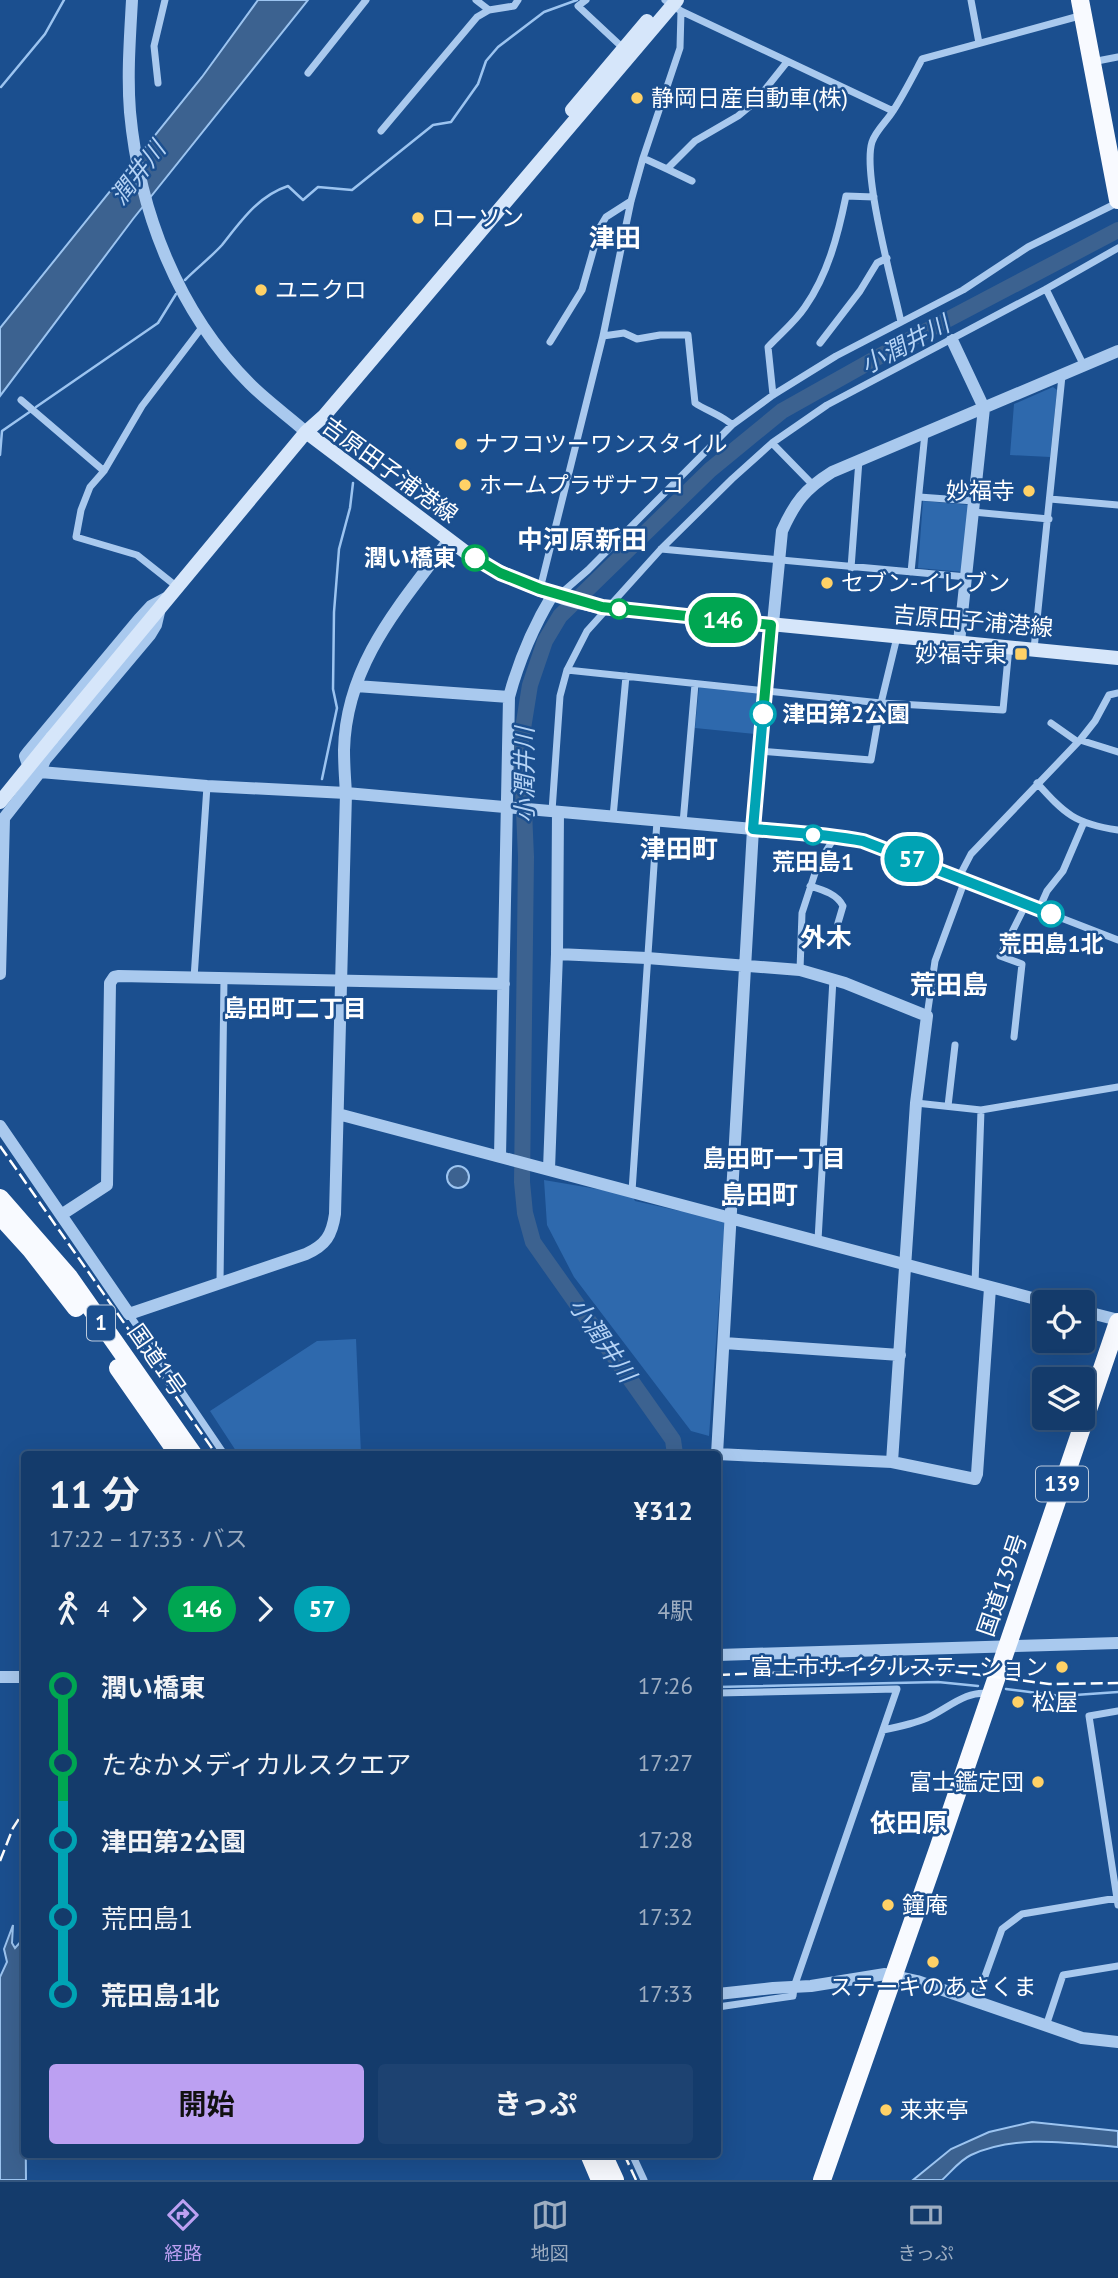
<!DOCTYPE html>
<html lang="ja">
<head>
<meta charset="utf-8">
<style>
  :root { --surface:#143b6b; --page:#1d4271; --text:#f1f3f6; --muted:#9dadc1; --line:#33557e; --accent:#bca0f2 }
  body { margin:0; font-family:"PT Sans","Noto Sans JP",sans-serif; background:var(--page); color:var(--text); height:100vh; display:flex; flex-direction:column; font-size:26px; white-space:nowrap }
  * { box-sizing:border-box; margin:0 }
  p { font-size:23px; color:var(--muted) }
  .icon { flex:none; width:38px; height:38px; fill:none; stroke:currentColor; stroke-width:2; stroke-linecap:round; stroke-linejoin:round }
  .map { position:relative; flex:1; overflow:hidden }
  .sheet { position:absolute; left:21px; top:1451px; width:700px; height:707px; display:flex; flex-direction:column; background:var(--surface); border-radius:7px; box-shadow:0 7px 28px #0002,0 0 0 2px var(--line) }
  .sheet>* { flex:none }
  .badge { padding:0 14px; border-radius:23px; font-size:24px; line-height:46px }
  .controls { position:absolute; left:1032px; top:1290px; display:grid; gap:14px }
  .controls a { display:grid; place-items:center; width:63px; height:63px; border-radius:7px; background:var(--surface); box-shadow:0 7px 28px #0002,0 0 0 2px var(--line); font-size:35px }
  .map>.badge { position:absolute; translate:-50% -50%; box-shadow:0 0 0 4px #fff }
  .legs { display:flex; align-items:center; gap:10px; height:77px; padding:0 28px; font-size:23px }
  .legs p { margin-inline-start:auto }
  .summary { display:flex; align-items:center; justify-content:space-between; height:119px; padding:0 28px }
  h1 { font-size:38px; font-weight:700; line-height:52px }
  .button { display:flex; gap:14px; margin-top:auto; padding:14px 28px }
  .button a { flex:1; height:80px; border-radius:7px; background:var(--accent); color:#111; font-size:28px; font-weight:700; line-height:80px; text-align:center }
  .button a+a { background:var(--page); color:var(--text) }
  ul { padding:0 28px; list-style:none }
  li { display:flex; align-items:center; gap:24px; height:77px; font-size:26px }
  li i { display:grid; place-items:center; width:10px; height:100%; margin:0 9px; background:currentColor }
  li i::after { content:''; width:18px; height:18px; margin:-9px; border:5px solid; border-radius:50%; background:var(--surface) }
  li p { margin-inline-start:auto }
  li:first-child i { background:linear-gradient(#0000 50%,currentColor 0) }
  li:last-child i { background:linear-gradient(currentColor 50%,#0000 0) }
  .dock { display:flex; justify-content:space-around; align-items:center; height:98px; border-top:2px solid var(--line); background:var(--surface); font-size:19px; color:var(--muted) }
  .dock a { display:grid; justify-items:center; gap:4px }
  .dock .active { color:var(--accent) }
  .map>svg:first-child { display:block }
  .green { fill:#2e69ad }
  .water { fill:#3c6290; stroke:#9cc4f0; stroke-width:2 }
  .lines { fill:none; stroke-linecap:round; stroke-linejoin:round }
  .stream { stroke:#9cc4f0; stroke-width:2.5 }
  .river { stroke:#3c6290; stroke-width:16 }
  .minor { stroke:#a9c9ee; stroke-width:7 }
  .tertiary { stroke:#a9c9ee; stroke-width:12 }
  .secondary { stroke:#d6e6fa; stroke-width:14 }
  .trunk { stroke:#f8faff; stroke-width:18 }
  .rail { stroke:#fff; stroke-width:2.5; stroke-dasharray:12 5; stroke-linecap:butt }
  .secondary-bridge { stroke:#d6e6fa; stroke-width:14 }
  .line-1-casing { stroke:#fff; stroke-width:16 }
  .line-2-casing { stroke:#fff; stroke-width:16 }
  .line-1 { stroke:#00a651; stroke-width:10 }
  .line-2 { stroke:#00a3b4; stroke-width:10 }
  .poi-dot { fill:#ffd166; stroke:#1b4f8f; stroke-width:2.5 }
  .stop-1-dot { fill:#fff; stroke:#00a651; stroke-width:3.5 }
  .stop-2-dot { fill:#fff; stroke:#00a3b4; stroke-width:3.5 }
  .labels { text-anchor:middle; stroke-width:5; stroke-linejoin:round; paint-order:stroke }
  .shield { fill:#1b4f8f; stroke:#bbcadd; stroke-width:2 }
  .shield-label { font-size:21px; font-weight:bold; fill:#fff }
  .poi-label { font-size:23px; fill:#fff; stroke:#1b4f8f; text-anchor:start }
  .street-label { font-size:23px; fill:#fff; stroke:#1b4f8f }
  .stop-label { font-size:23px; font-weight:bold; fill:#fff; stroke:#1b4f8f }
  .water-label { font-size:24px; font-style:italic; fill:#b5d3f5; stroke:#1b4f8f }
  .neighbourhood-label { font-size:24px; font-weight:bold; fill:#fff; stroke:#1b4f8f }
  .quarter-label { font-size:26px; font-weight:bold; fill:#fff; stroke:#1b4f8f }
</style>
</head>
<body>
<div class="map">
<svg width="1118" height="2180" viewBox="0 0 1118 2180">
  <rect width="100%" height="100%" fill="#1b4f8f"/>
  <path class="green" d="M1053 387 1057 390 1050 457 1010 455 1014 404Z
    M923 501 970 505 964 572 918 568Z
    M699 687 759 693 755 734 695 728Z
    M544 1180 632 1195 635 1201 680 1211 685 1210 725 1222 709 1436 691 1431 574 1277 547 1225Z
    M356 1339 361 1454H238L210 1411 317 1341Z"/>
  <path class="water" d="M258 0H308L133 219 0 396V328L202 77Z
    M447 1177a11 11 0 1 1 22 0a11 11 0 1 1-22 0Z
    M13 1925 12 1943 15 1948 24 1938 26 2180H0V1977L7 1962 4 1949Z
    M1032 2122 1118 2131V2147C1070 2143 1016 2134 971 2155 960 2160 951 2172 942 2180H913L951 2149 989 2132Z"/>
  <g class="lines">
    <path class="stream" d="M1 87 45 34 64 0
      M185 280C197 268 211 257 222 245 241 221 258 196 288 186L303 200 318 187 352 190 433 125 451 122 478 84 486 61 498 47 544 12 577 0
      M36 407 158 323 176 294
      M0 455 2 431 31 411
      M322 779 337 708 333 689 334 612 339 549 350 508 353 483
      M718 1687 938 1682 978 1686
      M1006 1689 1061 1696 1118 1692"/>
    <path class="river" d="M675 1454 673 1440 533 1242 525 1213 522 1182 526 857 521 741 530 685 545 641 560 616 710 470 782 411 905 342 1118 230"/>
    <path class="minor" d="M476 0 489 10
      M586 0 578 6 623 48
      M665 0 681 11 893 111
      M971 0 979 43
      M1092 62 1118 57
      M308 73 366 0
      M158 83 154 46 165 0
      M381 131 477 17 489 10 514 6 518 0
      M643 158 667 169 695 141 738 116 755 102 787 62
      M667 169 692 181
      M1046 289 1084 366
      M901 322C893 285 862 174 872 142 876 130 887 121 893 111 904 94 913 76 922 59L1083 15
      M603 336 624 333 637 339 660 335H688L695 403C705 410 725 417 732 425
      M550 342 582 290 600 227 606 217 631 201
      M820 343 860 291 877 263 887 258
      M773 395 768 347C780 334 795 322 805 307 828 274 838 235 846 196L874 197
      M21 400 104 471
      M772 443 812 484
      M919 497 974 501
      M1050 499 1118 505
      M973 512 1049 519
      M661 549 967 577
      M851 568 859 460
      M911 572 925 433
      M176 586 137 555 76 537 81 510 90 487 104 471 142 406 203 326
      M540 589 603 336 631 201 643 158 680 48 681 11
      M558 596 588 570 732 425 773 395 836 356 963 290 1028 247 1117 203
      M1034 649 1062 376
      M567 670 881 703 1003 710 1009 647
      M1051 723 1078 742
      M1080 740 1118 752
      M760 751 871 760 881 703 897 637
      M1037 783C1065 814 1075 824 1118 830
      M552 811 560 696 567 670 587 631 661 549 732 479 772 443 827 405 1046 289 1118 248
      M613 817 626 676
      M683 823 695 684
      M753 829C790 832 827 834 863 841L1118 940
      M959 877 971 854 1080 740 1095 721 1109 695 1118 693
      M810 886C823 890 837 894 843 906L838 923
      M1039 909 1047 891 1063 871 1084 822
      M800 970 802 913 818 864 836 835
      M194 978 207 786
      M927 1016 935 961 965 880
      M1014 1037 1022 964 1000 956 1026 904
      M916 1103 981 1110 1118 1087
      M948 1106 955 1045
      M632 1191 657 821
      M818 1240 833 979
      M220 1283 224 978
      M975 1284 981 1110
      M129 1314 224 1454
      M718 1693 897 1689 794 1987 793 1996 718 2007
      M1118 1711 1089 1716 1118 1905
      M883 1730C898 1727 913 1724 927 1718 947 1709 967 1689 990 1694
      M976 2001 1002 1929 1022 1914 1117 1898
      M1046 2026 1063 1975 1118 1966
      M632 2154 644 2180"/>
    <path class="tertiary" d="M132 0C130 37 127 75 130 112 139 211 178 312 250 384 267 401 288 416 306 432
      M952 340 984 408 959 642
      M166 598 151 606 139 619 28 752 25 756 27 762 40 772 207 786 346 793 753 829
      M356 686 509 697
      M557 954 647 958 800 970 845 983 927 1016 916 1103 892 1462
      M0 974 4 818 40 772 45 760 150 635 156 625 160 608
      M338 1114 1047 1302
      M0 1126 61 1215 107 1185 110 983 114 977 119 976 504 984
      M500 1157 509 697C519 660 533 627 553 594
      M549 1169 557 954 558 812
      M61 1215 129 1314 306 1254C326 1245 332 1235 335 1214L346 793C345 779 344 764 344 750 346 664 400 605 448 541
      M1083 1311 1118 1320
      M724 1343 900 1355
      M717 1454 753 829 782 531C795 502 805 489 832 472L1118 351
      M717 1454 892 1462 975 1479 977 1474 990 1288
      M718 1655 1118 1643
      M0 1677H24
      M718 1994 773 1988 811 1986 885 1974 917 1981 1082 2038 1118 2042"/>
    <path class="secondary" d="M572 110 647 21
      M306 432 472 557C516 582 566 604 617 609L1118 658
      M52 738 306 432 324 416 677 0"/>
    <path class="trunk" d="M1080 0 1118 200
      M0 1198 69 1277 193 1454
      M0 1216 31 1250 76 1308
      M118 1368 178 1454
      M589 2154 600 2180
      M603 2154 615 2180
      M822 2180 938 1849 1118 1322"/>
    <path class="rail" d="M0 1146 216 1454
      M718 1675 919 1667 1049 1684 1118 1683
      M0 1861 13 1828 24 1811
      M624 2154 636 2180"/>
    <path class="secondary-bridge" d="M0 802 52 738"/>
  </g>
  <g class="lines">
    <g class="line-1-casing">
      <path id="line-1" d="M475 558 500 573 540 589 602 607 771 625 763 714"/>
    </g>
    <g class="line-2-casing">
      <path id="line-2" d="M763 714 753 829C790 832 827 834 863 841L1051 914"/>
    </g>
    <use href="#line-1" class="line-1"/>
    <use href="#line-2" class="line-2"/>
  </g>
  <g class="poi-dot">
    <circle cx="637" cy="98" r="7"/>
    <circle cx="418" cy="218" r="7"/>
    <circle cx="261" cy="290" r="7"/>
    <circle cx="461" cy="444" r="7"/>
    <circle cx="465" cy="485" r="7"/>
    <circle cx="1029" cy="491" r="7"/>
    <circle cx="827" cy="583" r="7"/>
    <rect x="1014" y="647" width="14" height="14" rx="3.5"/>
    <circle cx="1062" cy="1667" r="7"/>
    <circle cx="1018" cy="1702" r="7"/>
    <circle cx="1038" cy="1782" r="7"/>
    <circle cx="888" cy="1905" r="7"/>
    <circle cx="933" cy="1962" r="7"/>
    <circle cx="886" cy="2110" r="7"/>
  </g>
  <g class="stop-1-dot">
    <circle cx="475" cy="558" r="12"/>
    <circle cx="619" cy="609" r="9"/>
  </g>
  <g class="stop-2-dot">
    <circle cx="763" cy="714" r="12"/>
    <circle cx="813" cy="835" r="9"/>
    <circle cx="1051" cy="914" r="12"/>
  </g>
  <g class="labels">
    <g class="shield">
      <rect x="87" y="1305.5" width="28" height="35" rx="5"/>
      <rect x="1036" y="1466.5" width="52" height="35" rx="5"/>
    </g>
    <g class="shield-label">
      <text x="101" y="1330">1</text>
      <text x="1062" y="1491">139</text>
    </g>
    <g class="poi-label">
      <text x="651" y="106">静岡日産自動車(株)</text>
      <text x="432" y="226">ローソン</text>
      <text x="275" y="298">ユニクロ</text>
      <text x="475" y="452">ナフコツーワンスタイル</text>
      <text x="479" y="493">ホームプラザナフコ</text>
      <text x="1015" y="499" text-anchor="end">妙福寺</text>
      <text x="841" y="591">セブン-イレブン</text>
      <text x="1007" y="662" text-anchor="end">妙福寺東</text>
      <text x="1048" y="1675" text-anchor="end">富士市サイクルステーション</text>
      <text x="1032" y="1710">松屋</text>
      <text x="1024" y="1790" text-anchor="end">富士鑑定団</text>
      <text x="902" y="1913">鐘庵</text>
      <text x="933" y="1995" text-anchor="middle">ステーキのあさくま</text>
      <text x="900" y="2118">来来亭</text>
    </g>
    <g class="street-label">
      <text transform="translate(390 470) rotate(36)" y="8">吉原田子浦港線</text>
      <text transform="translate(973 621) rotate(5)" y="8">吉原田子浦港線</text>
      <text transform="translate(157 1360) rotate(55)" y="8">国道1号</text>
      <text transform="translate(1002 1585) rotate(-71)" y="8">国道139号</text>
    </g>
    <g class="stop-label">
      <text x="456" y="566" text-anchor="end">潤い橋東</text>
      <text x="782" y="722" text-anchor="start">津田第2公園</text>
      <text x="813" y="870">荒田島1</text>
      <text x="1051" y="952">荒田島1北</text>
    </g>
    <g class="water-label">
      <text transform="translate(138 173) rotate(-52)" y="8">潤井川</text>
      <text transform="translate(905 345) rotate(-28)" y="8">小潤井川</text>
      <text transform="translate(525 775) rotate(-90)" y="8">小潤井川</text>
      <text transform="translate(602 1340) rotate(55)" y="8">小潤井川</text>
    </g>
    <g class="neighbourhood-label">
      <text x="295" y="1017">島田町二丁目</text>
      <text x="774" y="1167">島田町一丁目</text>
    </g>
    <g class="quarter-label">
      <text x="615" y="247">津田</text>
      <text x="582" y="549">中河原新田</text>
      <text x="679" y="858">津田町</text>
      <text x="826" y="947">外木</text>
      <text x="949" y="994">荒田島</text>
      <text x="759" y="1204">島田町</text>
      <text x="909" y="1832">依田原</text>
    </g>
  </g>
</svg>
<div class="controls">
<a><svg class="icon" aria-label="locate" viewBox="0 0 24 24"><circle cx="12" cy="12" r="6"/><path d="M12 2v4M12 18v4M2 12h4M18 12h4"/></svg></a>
<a><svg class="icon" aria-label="layers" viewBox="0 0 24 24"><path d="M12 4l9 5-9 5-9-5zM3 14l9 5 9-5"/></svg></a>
</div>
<b class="badge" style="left:723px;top:620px;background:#00a651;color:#fff">146</b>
<b class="badge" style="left:912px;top:859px;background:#00a3b4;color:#fff">57</b>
<section class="sheet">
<div class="summary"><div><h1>11 分</h1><p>17:22 – 17:33 · バス</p></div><b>¥312</b></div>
<div class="legs"><svg class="icon" aria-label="walk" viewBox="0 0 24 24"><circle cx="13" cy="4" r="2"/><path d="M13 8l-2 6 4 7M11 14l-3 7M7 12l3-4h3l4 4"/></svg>4<svg class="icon" aria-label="forward" viewBox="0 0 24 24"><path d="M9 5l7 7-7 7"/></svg><b class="badge" style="background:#00a651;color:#fff">146</b><svg class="icon" aria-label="forward" viewBox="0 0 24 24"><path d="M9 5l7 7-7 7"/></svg><b class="badge" style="background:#00a3b4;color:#fff">57</b><p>4駅</p></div>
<ul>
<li><i style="color:#00a651"></i><b>潤い橋東</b><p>17:26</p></li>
<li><i style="color:#00a651"></i><span>たなかメディカルスクエア</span><p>17:27</p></li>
<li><i style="color:#00a3b4"></i><b>津田第2公園</b><p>17:28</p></li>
<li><i style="color:#00a3b4"></i><span>荒田島1</span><p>17:32</p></li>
<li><i style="color:#00a3b4"></i><b>荒田島1北</b><p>17:33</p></li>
</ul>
<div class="button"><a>開始</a><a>きっぷ</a></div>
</section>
</div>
<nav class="dock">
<a class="active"><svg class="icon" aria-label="directions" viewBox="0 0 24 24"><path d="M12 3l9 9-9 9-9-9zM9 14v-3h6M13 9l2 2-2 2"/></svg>経路</a>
<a><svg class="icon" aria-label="map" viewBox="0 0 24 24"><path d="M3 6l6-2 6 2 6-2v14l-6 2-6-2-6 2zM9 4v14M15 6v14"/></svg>地図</a>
<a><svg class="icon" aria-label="tickets" viewBox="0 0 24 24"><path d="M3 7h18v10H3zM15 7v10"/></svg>きっぷ</a>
</nav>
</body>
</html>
